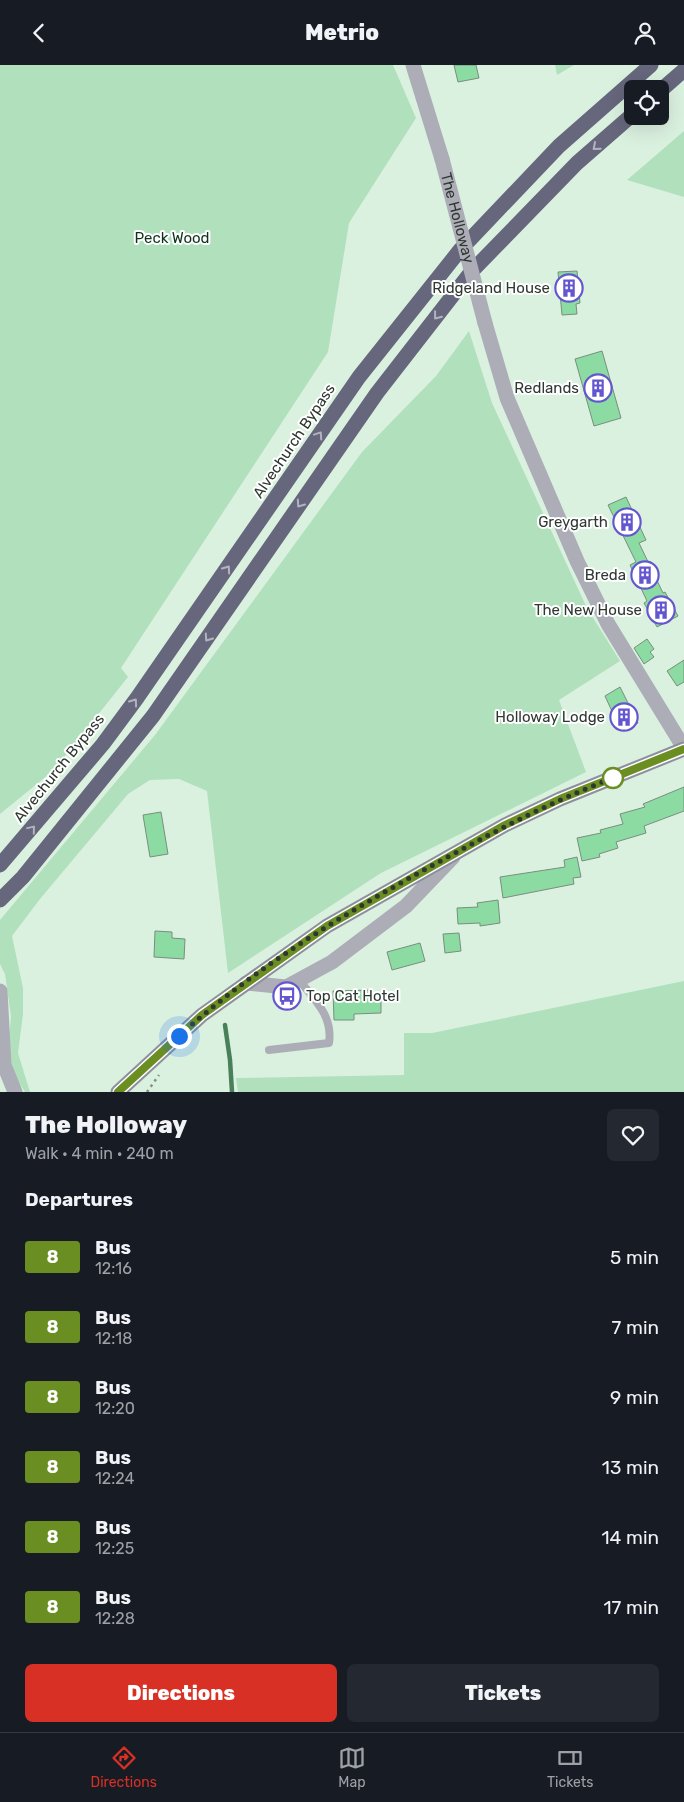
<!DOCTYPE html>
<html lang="en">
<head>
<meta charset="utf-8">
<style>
  :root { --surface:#171b24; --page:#242831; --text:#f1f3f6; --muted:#9ea1a6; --line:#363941; --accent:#d93025 }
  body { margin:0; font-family:Rubik,sans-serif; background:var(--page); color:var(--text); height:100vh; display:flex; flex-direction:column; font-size:19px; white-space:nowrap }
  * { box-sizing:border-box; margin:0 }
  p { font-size:16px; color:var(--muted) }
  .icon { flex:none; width:28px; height:28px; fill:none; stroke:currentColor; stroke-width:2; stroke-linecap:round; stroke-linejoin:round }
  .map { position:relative; height:1027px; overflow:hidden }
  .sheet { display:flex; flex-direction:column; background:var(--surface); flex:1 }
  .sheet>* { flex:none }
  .badge { padding:0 10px; border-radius:4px; font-size:18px; line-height:32px }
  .fabs { position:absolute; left:624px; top:15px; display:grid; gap:10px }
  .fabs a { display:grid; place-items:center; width:45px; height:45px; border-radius:8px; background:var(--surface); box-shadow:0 5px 20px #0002; font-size:25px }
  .you { position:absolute; width:25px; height:25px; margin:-12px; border:4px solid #fff; border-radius:50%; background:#1a73e8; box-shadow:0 0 0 8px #1a73e833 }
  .map>.badge { position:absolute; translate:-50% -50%; box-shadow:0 0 0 2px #fff }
  h2 { padding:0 25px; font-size:19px; line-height:45px }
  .round { display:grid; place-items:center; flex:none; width:52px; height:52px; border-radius:8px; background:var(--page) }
  .headline { display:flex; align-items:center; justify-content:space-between; height:85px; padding:0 25px }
  h1 { font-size:24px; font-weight:800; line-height:38px }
  .cta { display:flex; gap:10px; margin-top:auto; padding:10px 25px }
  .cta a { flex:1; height:58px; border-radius:8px; background:var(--accent); color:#fff; font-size:20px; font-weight:800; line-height:58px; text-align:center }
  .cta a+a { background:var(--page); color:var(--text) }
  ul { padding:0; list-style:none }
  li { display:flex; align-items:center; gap:15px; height:70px; padding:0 25px }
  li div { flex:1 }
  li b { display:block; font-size:19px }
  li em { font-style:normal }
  li .badge { min-width:55px; font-weight:700; text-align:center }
  header { display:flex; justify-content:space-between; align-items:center; height:65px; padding:0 25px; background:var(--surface); font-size:22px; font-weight:800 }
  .dock { display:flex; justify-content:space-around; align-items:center; height:70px; border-top:1px solid var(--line); background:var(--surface); font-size:14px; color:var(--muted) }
  .dock a { display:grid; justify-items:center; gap:2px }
  .dock .on { color:var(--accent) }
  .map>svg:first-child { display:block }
  .green { fill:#b1e0bd }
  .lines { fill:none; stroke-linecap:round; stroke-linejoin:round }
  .stream { stroke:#478059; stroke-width:4.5 }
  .building { fill:#8cdba3; stroke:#798e7e }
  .path { stroke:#808f83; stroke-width:2.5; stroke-dasharray:2.5 4; stroke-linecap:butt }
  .lane { stroke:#acadb7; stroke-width:8 }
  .street { stroke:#acadb7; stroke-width:15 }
  .secondary { stroke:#8e8f9e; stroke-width:15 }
  .highway { stroke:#66677c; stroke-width:15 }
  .street-bridge { stroke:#acadb7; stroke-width:15 }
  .oneway { stroke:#b2b3be }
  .line-casing { stroke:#fff; stroke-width:11 }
  .line { stroke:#6b8e23; stroke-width:8 }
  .walk { stroke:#2e3730; stroke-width:5; stroke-dasharray:0 9 }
  .stop-dot { fill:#fff; stroke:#6b8e23; stroke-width:2.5 }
  .labels { text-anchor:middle; stroke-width:4; stroke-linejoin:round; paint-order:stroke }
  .street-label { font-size:15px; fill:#2e3730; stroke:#fff }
  .park-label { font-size:15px; fill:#11331d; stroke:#fff }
  .poi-label { font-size:15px; fill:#2e3730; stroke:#fff; text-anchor:end }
</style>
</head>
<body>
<header><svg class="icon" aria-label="back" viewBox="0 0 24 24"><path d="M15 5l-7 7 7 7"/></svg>Metrio<svg class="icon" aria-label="person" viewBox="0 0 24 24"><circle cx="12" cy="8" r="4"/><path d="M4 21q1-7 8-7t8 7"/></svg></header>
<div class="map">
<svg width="684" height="1027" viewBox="0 0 684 1027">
  <rect width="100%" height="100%" fill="#dbf1e0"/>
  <path class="green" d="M0 0H393L416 53 349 158 328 287 121 603 128 612 54 705 0 749Z
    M555 0H574L557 10Z
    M684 66V132L627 115Z
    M469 266 492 338 587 543 620 596 559 635 586 707 381 808 228 908 207 726 179 714 150 715 128 729 40 834 12 871 23 923V949L18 988 30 1027H25L14 1010 8 987 11 951 5 909 0 899V855L155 670 362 387 436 311Z
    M684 916V1027H238L236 1013 404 1010V968H432Z"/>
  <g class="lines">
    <path class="stream" d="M225 960 230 995 232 1027"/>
  </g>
  <path class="building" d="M454 0H476L479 13 458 17Z
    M577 206 580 238 576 239 577 249 562 250 558 207Z
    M602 286 621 353 594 361 575 294Z
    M626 432 646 475 639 478 663 528 665 527 678 551 657 562 644 538 647 536 630 500 636 497 608 440Z
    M647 574 654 584 650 587 654 592 644 599 634 583Z
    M684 595V617L677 621 667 606Z
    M620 622 638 658 621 666 605 631Z
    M684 722V746L644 761 646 768 616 777 618 783 599 789 600 792 582 796 577 773 601 768 600 765 623 759 620 749 645 742 643 739Z
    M161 747 168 789 150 792 143 750Z
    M577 792 581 812 573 813 574 819 503 833 500 812 565 802 564 795Z
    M498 835 500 858 480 861V858L458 859 457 843 478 842 477 838Z
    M155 866 172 867V873L185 874 184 894 154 892Z
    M459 868 461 886 445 888 443 869Z
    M420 878 425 896 392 905 387 887Z
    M372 925V934H381V948L354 949V955H334L333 926Z"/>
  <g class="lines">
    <path class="path" d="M147 1027 159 1010"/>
    <path class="lane" d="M269 985 329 978C333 951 315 935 299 915"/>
    <path class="street" d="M413 0 442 94
      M485 258 507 333 577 496 608 559 684 683
      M246 918 286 922 332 897 406 841 453 792
      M0 926 4 1000 15 1027"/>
    <path class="secondary" d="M118 1027 202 950 327 861 505 760 560 734 684 684"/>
    <path class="highway" d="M660 26 684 5
      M0 800 103 679 137 633 359 312 460 185 559 81 651 0
      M0 835 23 812 153 651 377 328 471 207 577 98 632 50"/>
    <path class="street-bridge" id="s1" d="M442 94 485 258"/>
  </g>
  <defs><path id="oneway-chevron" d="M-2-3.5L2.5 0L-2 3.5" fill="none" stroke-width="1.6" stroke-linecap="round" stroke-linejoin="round" transform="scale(1.25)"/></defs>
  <g class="oneway">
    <use href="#oneway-chevron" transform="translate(596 82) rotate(139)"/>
    <use href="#oneway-chevron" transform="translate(437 251) rotate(128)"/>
    <use href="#oneway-chevron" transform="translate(319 370) rotate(-56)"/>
    <use href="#oneway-chevron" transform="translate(300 439) rotate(125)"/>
    <use href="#oneway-chevron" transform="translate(227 504) rotate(-55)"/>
    <use href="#oneway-chevron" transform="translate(208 573) rotate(125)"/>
    <use href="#oneway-chevron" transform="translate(134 637) rotate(-54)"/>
    <use href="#oneway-chevron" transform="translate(32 764) rotate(-50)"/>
  </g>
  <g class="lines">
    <g class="line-casing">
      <path id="line" d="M118 1027 202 950 327 861 505 760 560 734 684 684"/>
    </g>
    <use href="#line" class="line"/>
    <path class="walk" d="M179 971C259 899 352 844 446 793 501 763 555 735 613 713"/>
  </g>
  <defs>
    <g id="building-ring" transform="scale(1.4375)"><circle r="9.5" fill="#fff" stroke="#6356cf" stroke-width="1.5"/><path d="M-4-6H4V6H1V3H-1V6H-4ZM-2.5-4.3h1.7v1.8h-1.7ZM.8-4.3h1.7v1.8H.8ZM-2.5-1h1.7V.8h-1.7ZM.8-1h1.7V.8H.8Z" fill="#6356cf"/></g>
    <g id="bus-ring" transform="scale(1.4375)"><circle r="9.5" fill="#fff" stroke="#6356cf" stroke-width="1.5"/><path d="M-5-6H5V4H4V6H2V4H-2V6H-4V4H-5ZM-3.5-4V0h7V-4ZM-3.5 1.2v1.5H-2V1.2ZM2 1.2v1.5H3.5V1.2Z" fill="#6356cf"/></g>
  </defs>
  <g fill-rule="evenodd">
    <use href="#building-ring" x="569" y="223"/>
    <use href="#building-ring" x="598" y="323"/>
    <use href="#building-ring" x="627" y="457"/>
    <use href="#building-ring" x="645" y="510"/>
    <use href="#building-ring" x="661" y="545"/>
    <use href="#building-ring" x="624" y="652"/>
    <use href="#bus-ring" x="287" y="931"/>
  </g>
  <circle class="stop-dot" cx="613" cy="713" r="10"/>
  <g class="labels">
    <g class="street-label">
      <text dy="5" stroke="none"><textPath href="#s1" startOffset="61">The Holloway</textPath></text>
      <text transform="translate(294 376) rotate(-56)" y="5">Alvechurch Bypass</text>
      <text transform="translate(59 703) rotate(-51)" y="5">Alvechurch Bypass</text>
    </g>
    <g class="park-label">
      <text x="172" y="178">Peck Wood</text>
    </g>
    <g class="poi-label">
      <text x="550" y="228">Ridgeland House</text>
      <text x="579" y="328">Redlands</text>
      <text x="608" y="462">Greygarth</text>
      <text x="626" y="515">Breda</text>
      <text x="642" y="550">The New House</text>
      <text x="605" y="657">Holloway Lodge</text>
      <text x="306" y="936" text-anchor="start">Top Cat Hotel</text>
    </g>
  </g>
</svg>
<div class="fabs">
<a><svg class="icon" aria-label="locate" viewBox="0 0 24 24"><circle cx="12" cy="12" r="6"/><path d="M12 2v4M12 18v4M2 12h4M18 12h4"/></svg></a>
</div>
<div class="you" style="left:179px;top:971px"></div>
</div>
<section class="sheet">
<div class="headline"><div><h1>The Holloway</h1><p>Walk · 4 min · 240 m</p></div><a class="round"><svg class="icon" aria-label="heart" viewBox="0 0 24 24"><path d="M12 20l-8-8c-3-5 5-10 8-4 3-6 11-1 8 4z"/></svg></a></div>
<h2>Departures</h2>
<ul>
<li><span class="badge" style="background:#6b8e23;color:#fff">8</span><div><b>Bus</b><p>12:16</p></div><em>5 min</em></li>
<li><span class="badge" style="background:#6b8e23;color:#fff">8</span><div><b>Bus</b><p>12:18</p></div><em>7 min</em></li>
<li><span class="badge" style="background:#6b8e23;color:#fff">8</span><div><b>Bus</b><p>12:20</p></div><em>9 min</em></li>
<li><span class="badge" style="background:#6b8e23;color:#fff">8</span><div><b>Bus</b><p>12:24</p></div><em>13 min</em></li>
<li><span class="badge" style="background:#6b8e23;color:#fff">8</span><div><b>Bus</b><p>12:25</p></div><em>14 min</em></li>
<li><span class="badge" style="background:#6b8e23;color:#fff">8</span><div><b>Bus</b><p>12:28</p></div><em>17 min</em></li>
</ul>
<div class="cta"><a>Directions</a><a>Tickets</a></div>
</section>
<nav class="dock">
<a class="on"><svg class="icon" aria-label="directions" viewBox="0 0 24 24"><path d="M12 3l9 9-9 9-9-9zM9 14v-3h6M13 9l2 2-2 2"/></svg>Directions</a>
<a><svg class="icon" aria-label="map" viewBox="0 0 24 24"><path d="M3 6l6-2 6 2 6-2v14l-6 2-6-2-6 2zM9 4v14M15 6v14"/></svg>Map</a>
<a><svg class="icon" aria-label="tickets" viewBox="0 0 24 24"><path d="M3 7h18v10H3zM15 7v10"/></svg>Tickets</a>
</nav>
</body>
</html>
